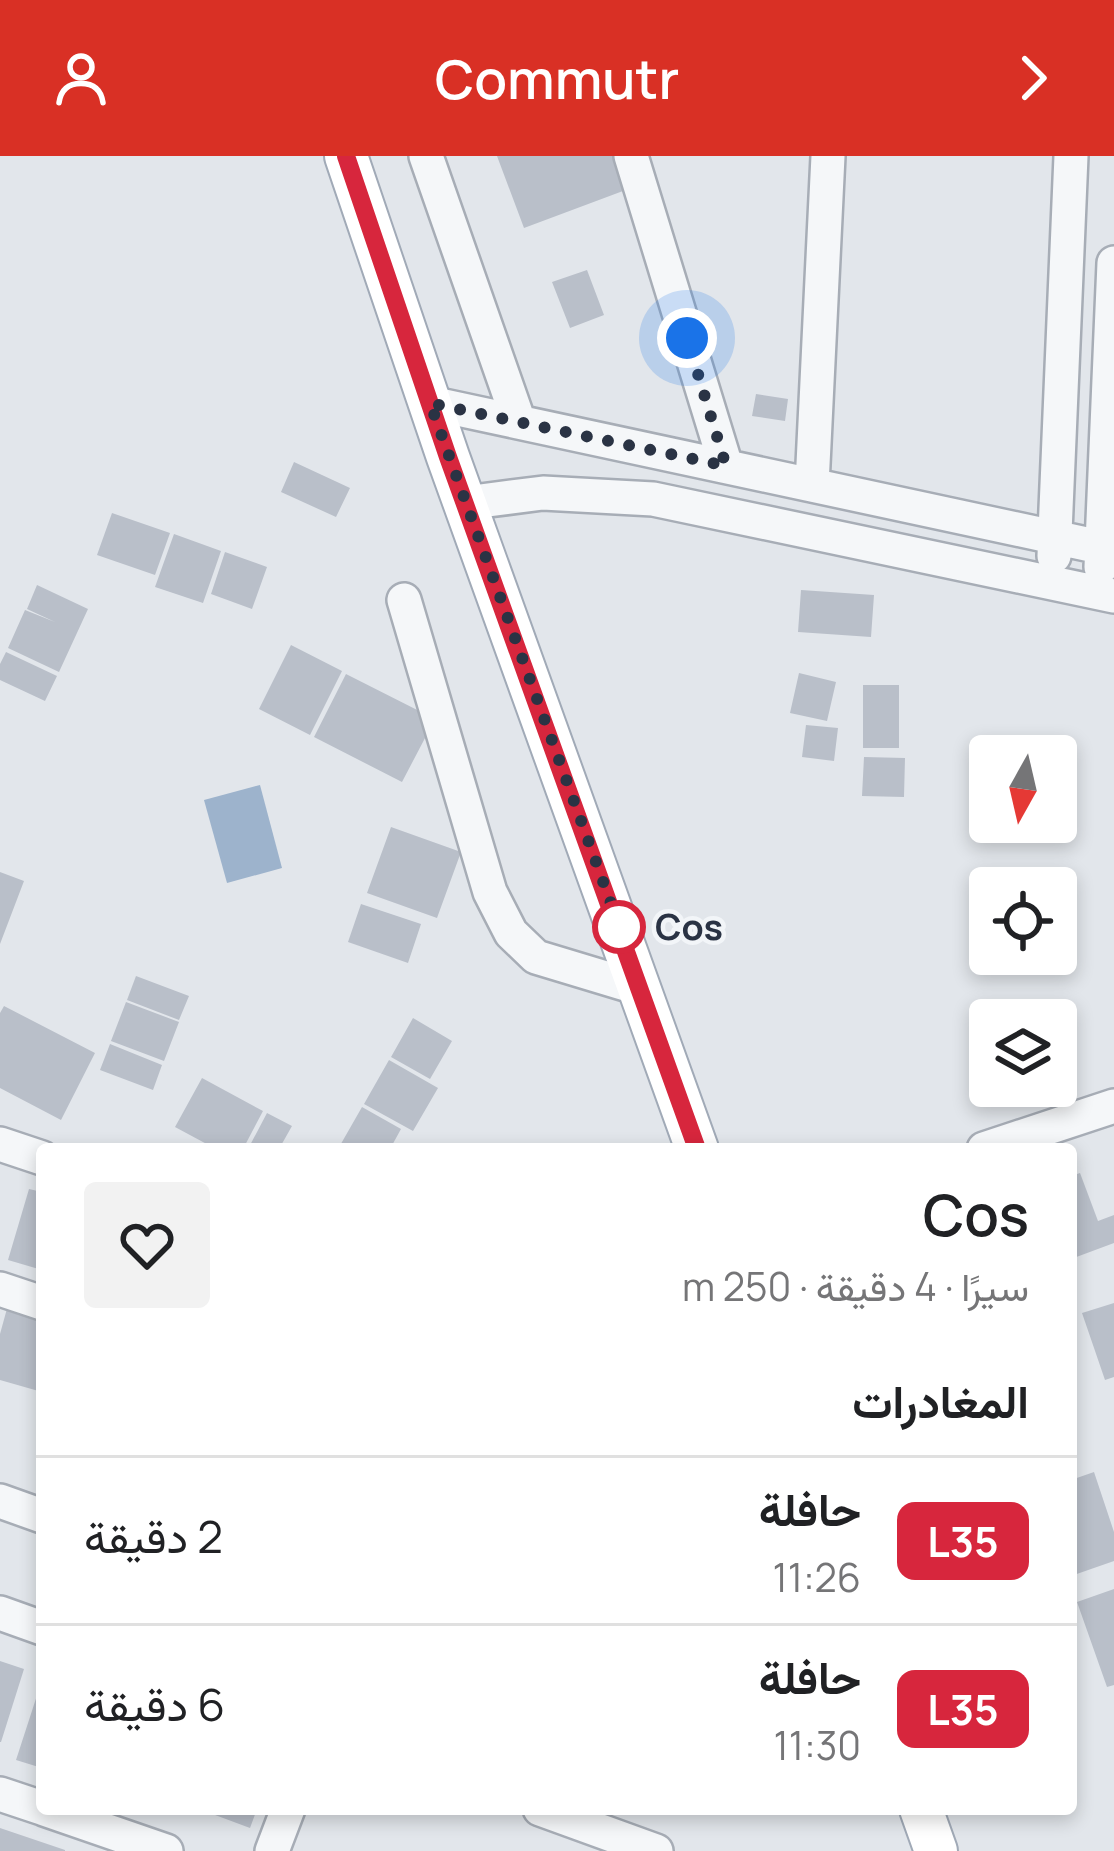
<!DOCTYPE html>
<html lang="ar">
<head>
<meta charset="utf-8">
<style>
  :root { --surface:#fff; --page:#f2f2f2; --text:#202124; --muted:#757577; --line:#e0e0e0; --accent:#d93025 }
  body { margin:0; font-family:Manrope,Vazirmatn,sans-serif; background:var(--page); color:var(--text); direction:rtl; height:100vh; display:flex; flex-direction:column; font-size:45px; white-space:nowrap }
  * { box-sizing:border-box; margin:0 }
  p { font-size:39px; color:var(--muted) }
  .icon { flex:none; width:66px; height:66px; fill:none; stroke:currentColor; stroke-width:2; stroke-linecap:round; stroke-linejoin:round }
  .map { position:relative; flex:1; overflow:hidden; direction:ltr }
  .side { position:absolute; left:36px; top:987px; width:1041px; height:672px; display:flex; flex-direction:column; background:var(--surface); border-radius:12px; box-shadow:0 6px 18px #0003; direction:rtl }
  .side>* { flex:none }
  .badge { padding:0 24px; border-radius:18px; font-size:42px; line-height:78px }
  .needle { width:78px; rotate:188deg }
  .controls { position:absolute; left:969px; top:579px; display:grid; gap:24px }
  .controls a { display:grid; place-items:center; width:108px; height:108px; border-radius:12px; background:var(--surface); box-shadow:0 6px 18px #0003; font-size:60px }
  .you { position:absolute; width:60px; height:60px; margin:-30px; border:9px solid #fff; border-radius:50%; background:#1a73e8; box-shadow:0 0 0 18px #1a73e833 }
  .map>.badge { position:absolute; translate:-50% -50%; box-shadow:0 0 0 6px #fff }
  h2 { padding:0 48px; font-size:45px; line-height:108px }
  .round { display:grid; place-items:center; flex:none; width:126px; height:126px; border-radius:12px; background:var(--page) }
  .head { display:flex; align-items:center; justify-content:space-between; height:204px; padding:0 48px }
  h1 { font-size:57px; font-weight:600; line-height:90px }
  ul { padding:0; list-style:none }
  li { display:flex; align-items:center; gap:36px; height:168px; padding:0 48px; border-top:3px solid var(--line) }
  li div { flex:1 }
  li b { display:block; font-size:45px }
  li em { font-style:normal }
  li .badge { min-width:132px; font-weight:700; text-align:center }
  header { display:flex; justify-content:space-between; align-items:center; height:156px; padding:0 48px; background:var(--accent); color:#fff; font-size:54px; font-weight:600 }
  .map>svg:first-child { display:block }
  .water { fill:#9db3cc }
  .building { fill:#b9bfc9 }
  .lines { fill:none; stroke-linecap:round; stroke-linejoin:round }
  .minor-casing { stroke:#a7adb6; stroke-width:38 }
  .major-casing { stroke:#a1aab7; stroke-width:46 }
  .minor { stroke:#f5f7f9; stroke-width:33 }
  .major { stroke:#fff; stroke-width:42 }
  .line-casing { stroke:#fff; stroke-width:27 }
  .line { stroke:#d7263d; stroke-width:18 }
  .walk { stroke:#2a3344; stroke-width:12; stroke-dasharray:0 21.6 }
  .stop-dot { fill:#fff; stroke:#d7263d; stroke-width:6 }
  .labels { text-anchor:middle; stroke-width:9; stroke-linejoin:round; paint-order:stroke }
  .stop-label { font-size:36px; font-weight:bold; fill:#2a3344; stroke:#f2f5f8; text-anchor:start }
</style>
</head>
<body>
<header><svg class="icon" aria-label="forward" viewBox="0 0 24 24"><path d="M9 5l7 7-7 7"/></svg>Commutr<svg class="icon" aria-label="person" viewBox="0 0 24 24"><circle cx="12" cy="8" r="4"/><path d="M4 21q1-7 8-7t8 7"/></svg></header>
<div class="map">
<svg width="1114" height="1695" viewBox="0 0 1114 1695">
  <rect width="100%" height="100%" fill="#e2e6eb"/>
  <path class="water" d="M260 629 282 712 227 727 204 644Z"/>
  <path class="building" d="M497 0H619L631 32 524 72Z
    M587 114 604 159 570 172 552 126Z
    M756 238 788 243 785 265 752 260Z
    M294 306 350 332 336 361 281 336Z
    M112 357 170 377 155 419 97 399Z
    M174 378 221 395 203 447 155 431Z
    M225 396 267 411 252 453 211 438Z
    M37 429 88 453 59 516 8 492 25 454 55 466 27 453Z
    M801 434 874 439 871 481 798 476Z
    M291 489 342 515 310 579 259 553Z
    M6 496 57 520 45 545 0 524V508Z
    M799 517 836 526 827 565 790 557Z
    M346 518 435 563 402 626 314 581Z
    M863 529H899V592H863Z
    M806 569 838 572 834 605 802 601Z
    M864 601 905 602 904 641 862 640Z
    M391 671 461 696 437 762 367 737Z
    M0 716 24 725 0 788Z
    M361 748 421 768 408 807 348 786Z
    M136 820 189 840 179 864 127 844Z
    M126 846 179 866 164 905 111 885Z
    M4 850 95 897 61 964 0 932V857Z
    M413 862 452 885 430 923 391 901Z
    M110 888 162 909 153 934 100 914Z
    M389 904 438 932 413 975 364 948Z
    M202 922 263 955 243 993H216L175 971Z
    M362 951 401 973 390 993H338Z
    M267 957 292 970 279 993H248Z
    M1080 1017 1098 1065 1114 1059V1087L1071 1103V1020Z
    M29 1033 42 1036V1114L8 1104Z
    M1114 1147V1221L1105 1224 1082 1157Z
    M8 1149 42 1159V1236L0 1224V1178Z
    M1094 1316 1114 1376V1405L1071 1420V1324Z
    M1114 1433V1529L1107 1531 1077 1446Z
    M0 1505 24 1513 1 1586H0Z
    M42 1524V1612L16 1604Z
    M199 1653H257L250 1672Z
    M0 1672 65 1694V1695H0Z"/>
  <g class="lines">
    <g class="minor-casing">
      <path id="minor" d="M426 0 519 266
        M631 0 726 310
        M430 247 1114 394
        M812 329 828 0
        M465 347 543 337 653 343 1114 440
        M1054 400 1071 0
        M1101 411 1114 107
        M404 444 490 736 511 777 536 801 642 833
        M0 988 42 1002
        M984 993 1114 950
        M0 1133 42 1147
        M0 1345 42 1360
        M0 1457 42 1472
        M0 1638 42 1652
        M44 1653 166 1695
        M540 1653 656 1695
        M272 1695 288 1653"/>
    </g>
    <g class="major-casing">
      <path id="major" d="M346 0 448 301 697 993
        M921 1653 936 1695"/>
    </g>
    <use href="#minor" class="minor"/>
    <use href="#major" class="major"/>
  </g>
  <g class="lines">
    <g class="line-casing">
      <path id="line" d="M346 0 448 301 697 993"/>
    </g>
    <use href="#line" class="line"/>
    <path class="walk" d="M619 771 626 789 430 247 726 310 687 182"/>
  </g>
  <circle class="stop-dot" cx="619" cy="771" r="24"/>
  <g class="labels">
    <g class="stop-label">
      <text x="655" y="784">Cos</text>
    </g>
  </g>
</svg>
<div class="controls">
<a><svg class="needle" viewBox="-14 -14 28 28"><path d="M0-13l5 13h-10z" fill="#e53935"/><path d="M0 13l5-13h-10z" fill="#757577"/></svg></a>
<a><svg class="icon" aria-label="locate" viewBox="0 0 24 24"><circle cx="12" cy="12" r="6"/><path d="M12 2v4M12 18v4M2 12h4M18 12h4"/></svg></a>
<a><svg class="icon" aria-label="layers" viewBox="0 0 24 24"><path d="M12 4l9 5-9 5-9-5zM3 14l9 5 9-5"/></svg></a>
</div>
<div class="you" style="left:687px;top:182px"></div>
<section class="side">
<div class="head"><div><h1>Cos</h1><p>سيرًا · 4 دقيقة · 250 m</p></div><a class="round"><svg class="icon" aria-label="heart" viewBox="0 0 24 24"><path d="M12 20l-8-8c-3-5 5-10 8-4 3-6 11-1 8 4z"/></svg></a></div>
<h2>المغادرات</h2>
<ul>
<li><span class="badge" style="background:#d7263d;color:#fff">L35</span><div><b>حافلة</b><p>11:26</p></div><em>2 دقيقة</em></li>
<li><span class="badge" style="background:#d7263d;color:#fff">L35</span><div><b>حافلة</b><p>11:30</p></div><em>6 دقيقة</em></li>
</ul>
</section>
</div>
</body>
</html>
